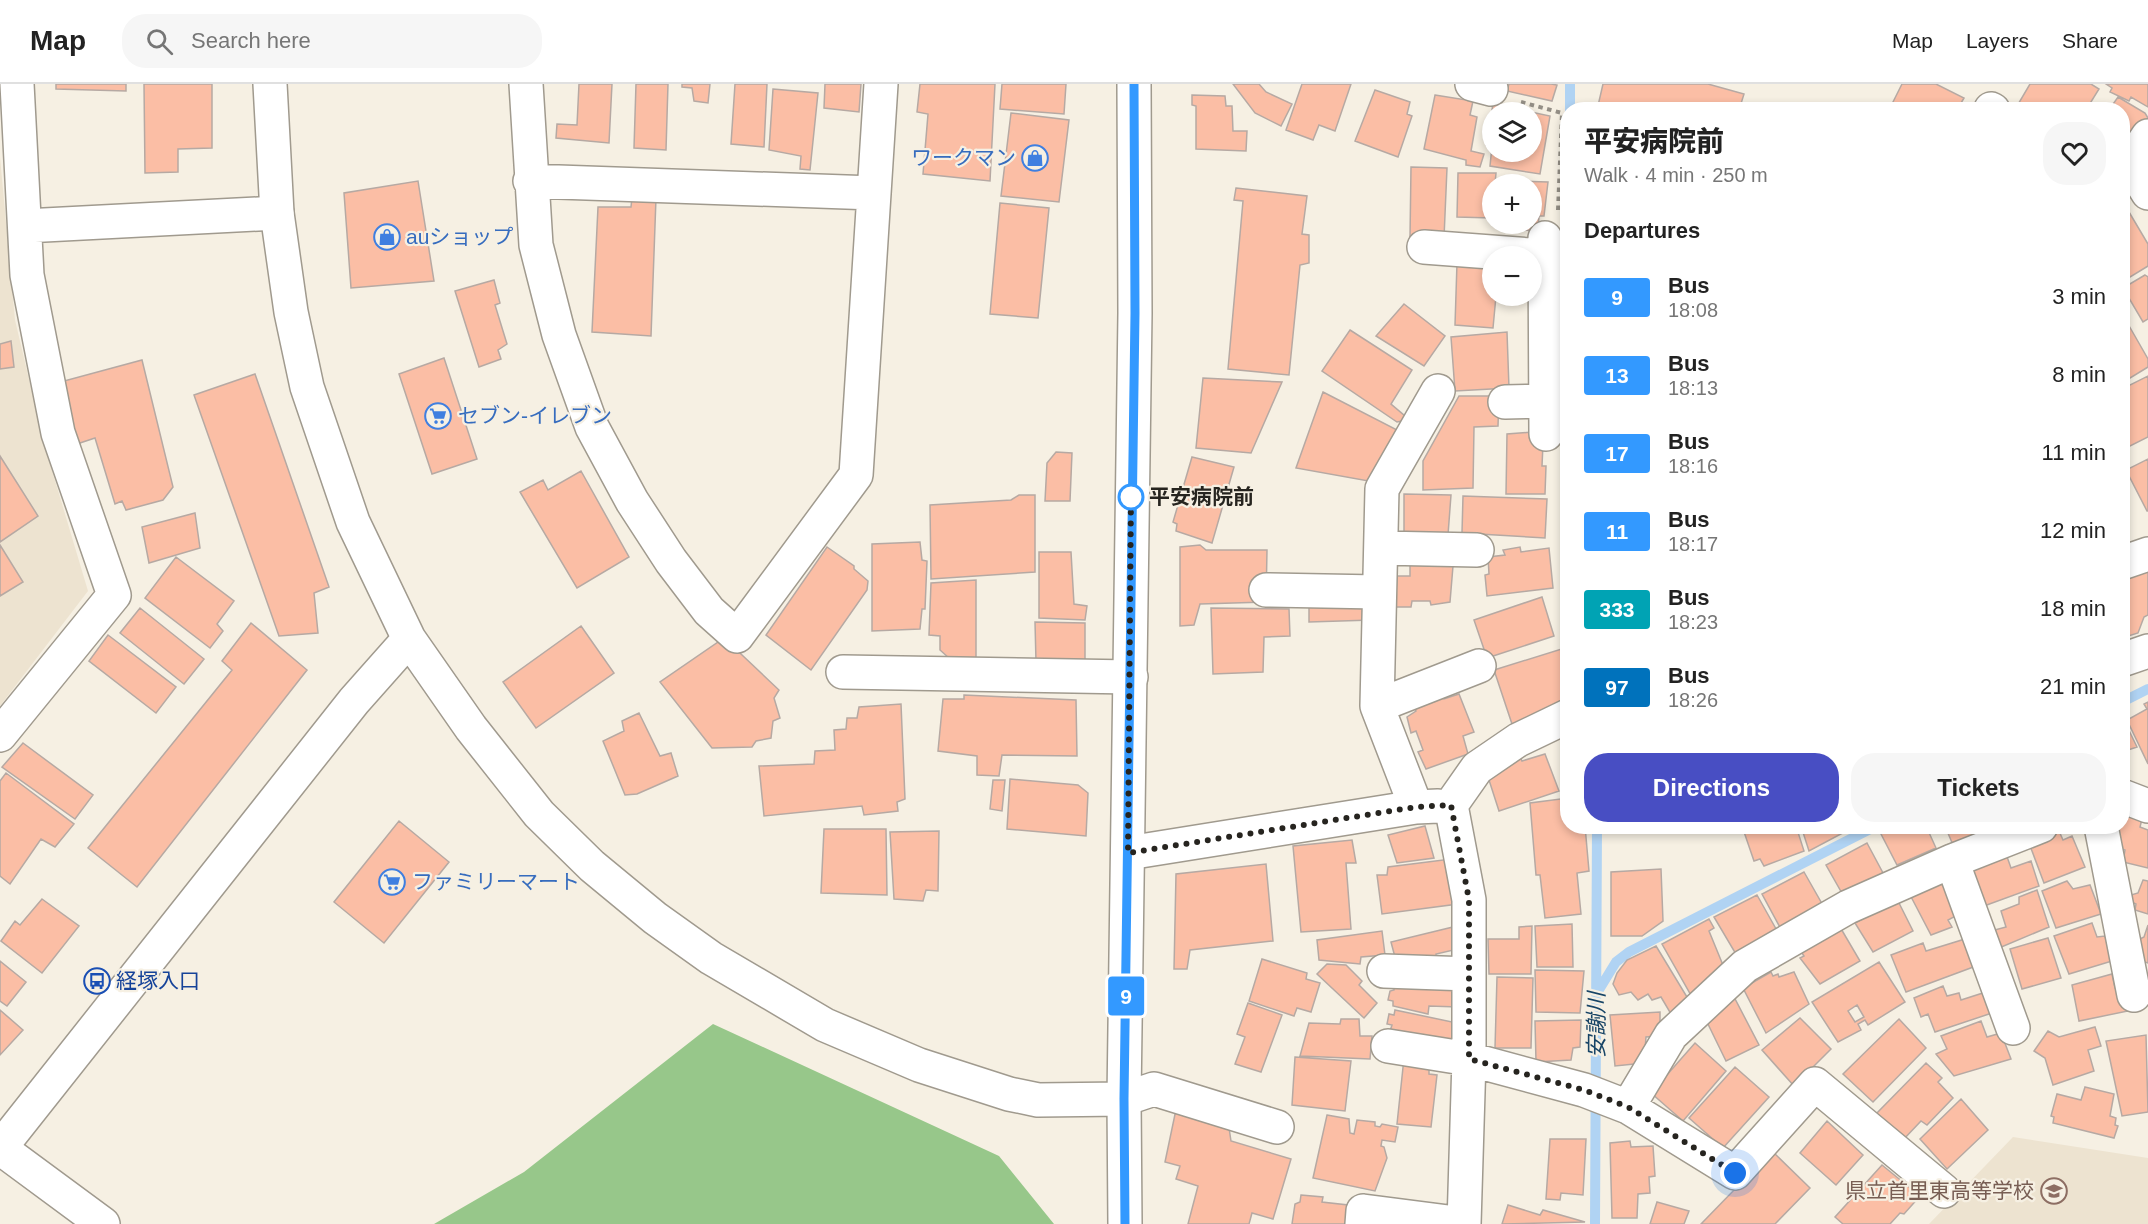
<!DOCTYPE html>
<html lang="en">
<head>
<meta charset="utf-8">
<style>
  :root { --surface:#fff; --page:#f6f6f6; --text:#222; --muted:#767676; --line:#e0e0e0; --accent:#484ec3 }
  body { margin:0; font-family:Arial,"Noto Sans JP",sans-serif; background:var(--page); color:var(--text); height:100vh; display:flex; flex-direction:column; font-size:22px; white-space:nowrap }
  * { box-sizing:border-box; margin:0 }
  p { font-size:20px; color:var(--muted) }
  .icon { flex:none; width:33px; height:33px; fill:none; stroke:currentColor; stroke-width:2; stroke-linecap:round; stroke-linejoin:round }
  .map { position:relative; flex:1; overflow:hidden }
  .panel { position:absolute; left:1560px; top:18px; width:570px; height:732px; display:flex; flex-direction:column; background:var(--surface); border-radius:24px; box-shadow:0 3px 9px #0003 }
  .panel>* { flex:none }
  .badge { padding:0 12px; border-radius:4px; font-size:21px; line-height:39px }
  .tools { position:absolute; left:1482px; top:18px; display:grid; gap:12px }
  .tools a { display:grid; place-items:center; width:60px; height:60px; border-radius:50%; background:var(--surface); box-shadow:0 3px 9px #0003; font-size:30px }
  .you { position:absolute; width:30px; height:30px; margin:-15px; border:4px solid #fff; border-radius:50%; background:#1a73e8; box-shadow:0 0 0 9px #1a73e833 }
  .map>.badge { position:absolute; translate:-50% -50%; box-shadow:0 0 0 3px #fff }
  h2 { padding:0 24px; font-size:22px; line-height:54px }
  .round { display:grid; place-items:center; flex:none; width:63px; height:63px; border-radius:24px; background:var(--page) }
  .summary { display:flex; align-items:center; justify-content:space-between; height:102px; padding:0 24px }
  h1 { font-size:28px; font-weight:800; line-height:45px }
  .primary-button { display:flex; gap:12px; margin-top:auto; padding:12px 24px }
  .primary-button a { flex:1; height:69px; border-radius:24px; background:var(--accent); color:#fff; font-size:24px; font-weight:800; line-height:69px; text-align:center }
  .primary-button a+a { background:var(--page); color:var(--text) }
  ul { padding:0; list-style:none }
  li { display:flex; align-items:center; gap:18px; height:78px; padding:0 24px }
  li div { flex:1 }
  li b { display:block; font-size:22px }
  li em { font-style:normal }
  li .badge { min-width:66px; font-weight:700; text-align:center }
  header { display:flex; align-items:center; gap:36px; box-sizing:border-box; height:84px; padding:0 30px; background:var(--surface); border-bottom:2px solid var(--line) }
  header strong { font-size:28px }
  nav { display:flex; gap:33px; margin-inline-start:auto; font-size:21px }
  .search { width:420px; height:54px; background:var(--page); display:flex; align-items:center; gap:15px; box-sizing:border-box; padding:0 21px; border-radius:24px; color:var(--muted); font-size:22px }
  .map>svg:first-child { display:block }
  .built { fill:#ede3d0 }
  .forest { fill:#97c78a }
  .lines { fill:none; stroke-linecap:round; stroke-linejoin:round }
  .stream { stroke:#b0d3f3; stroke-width:10 }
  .building { fill:#fbbea5; stroke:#b6a9a3; stroke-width:1.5; fill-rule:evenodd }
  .street-casing { stroke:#a09a8e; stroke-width:36 }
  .secondary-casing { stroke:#a09a8e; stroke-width:36 }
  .path { stroke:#948f86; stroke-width:4; stroke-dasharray:4.5 4.5; stroke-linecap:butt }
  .street { stroke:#fff; stroke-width:33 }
  .secondary { stroke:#fff; stroke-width:33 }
  .line-casing { stroke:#fff; stroke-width:14 }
  .line { stroke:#39f; stroke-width:9 }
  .walk { stroke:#26241f; stroke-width:6; stroke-dasharray:0 10.8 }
  .stop-dot { fill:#fff; stroke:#39f; stroke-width:3 }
  .labels { text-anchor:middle; stroke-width:4.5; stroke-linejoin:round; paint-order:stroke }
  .shop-label { font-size:21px; fill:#366cbe; stroke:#f6f0e3; text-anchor:start }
  .stop-label { font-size:21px; font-weight:bold; fill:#26241f; stroke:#f6f0e3; text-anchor:start }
  .transit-label { font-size:21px; fill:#164399; stroke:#f6f0e3; text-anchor:start }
  .education-label { font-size:21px; fill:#785e54; stroke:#f6f0e3; text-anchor:end }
  .water-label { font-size:22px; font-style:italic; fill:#174466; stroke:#f6f0e3 }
</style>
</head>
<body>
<header>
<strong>Map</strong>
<div class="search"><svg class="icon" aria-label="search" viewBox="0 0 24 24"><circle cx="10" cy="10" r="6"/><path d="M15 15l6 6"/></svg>Search here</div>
<nav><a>Map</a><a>Layers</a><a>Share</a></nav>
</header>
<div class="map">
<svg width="2148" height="1140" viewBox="0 0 2148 1140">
  <rect width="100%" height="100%" fill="#f6f0e3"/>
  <path class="built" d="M0 73 15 236 45 363 88 507 0 622Z
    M2013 1053 2148 1074V1140H1929Z"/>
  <path class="forest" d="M713 940 999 1072 1054 1140H434L524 1088Z"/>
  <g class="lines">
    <path class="stream" d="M1570 26V0
      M2122 618 2148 605
      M1597 909 1616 878 1629 868 1876 742
      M1595 1140 1597 742"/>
  </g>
  <path class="building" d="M56 0H126V7L56 5Z
    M144 0H212V64L178 65V88L145 89Z
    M579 0H612L609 59 556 54 557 40 577 41Z
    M636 0H668L666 66 634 64Z
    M682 0H710L708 19 694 17 692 4 682 3Z
    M735 0H767L764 63 731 60Z
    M825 0H861L859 28 824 24Z
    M920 0H995L990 97 923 90 928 30 917 28Z
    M1002 0H1066L1064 30 1000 25Z
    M1233 0H1259L1266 8 1292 20 1281 42 1255 29Z
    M1302 0H1351L1335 47 1319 41 1313 56 1286 46Z
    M1509 0H1551L1557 1 1552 17 1507 7Z
    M1603 0H1708L1744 10 1739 26H1597Z
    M1902 0H1936L1964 14 1957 26H1889Z
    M2030 0H2091L2099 5 2086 26H2023L2017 22Z
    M2106 0H2148V23L2131 13 2129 17 2110 8 2112 4Z
    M773 5 818 9 810 86 800 85 801 72 769 66Z
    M1375 6 1410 18 1407 30 1412 32 1398 73 1355 57Z
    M1192 11 1225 12 1226 22H1232L1233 47H1247L1246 67 1196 65V22L1192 21Z
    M1435 11 1473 17 1470 31 1477 33 1471 67 1484 70 1480 83 1466 81V76L1424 65Z
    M2118 13 2145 29 2148 34 2122 74V26H2109Z
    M1493 20 1550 32 1540 90 1490 82 1492 62V68H1532V28H1492V61H1486Z
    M1011 29 1069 36 1059 118 1001 112Z
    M1411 83 1447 84 1444 154H1410Z
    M1458 89H1496L1495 100H1492V134L1457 133Z
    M418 97 434 197 351 204 344 109Z
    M1510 97 1548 98 1544 132H1539L1538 147 1508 145V140H1532V100H1510Z
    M1236 104 1307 112 1302 150 1309 151V179L1300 181 1289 291 1228 285 1243 117 1234 116Z
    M632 113 656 114 651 252 592 248 598 123H631Z
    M1000 119 1049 124 1038 234 990 230Z
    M2129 128 2148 160V182L2122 198V132Z
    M1457 179 1492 180V212H1496L1493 244 1455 241Z
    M2145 191 2148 193V235L2143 238 2123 204Z
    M494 196 500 219 495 221 507 260 498 266 501 275 479 283 455 207Z
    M1404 220 1445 252 1424 282 1376 252Z
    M2128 240 2148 275V283L2122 299V244Z
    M1350 246 1412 286 1391 320 1405 332 1402 337 1397 338 1322 287Z
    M1507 248 1509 304 1455 307 1451 253Z
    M11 257 14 283 0 285V260Z
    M444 274 477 375 432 390 399 290Z
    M142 276 173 403 163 416 126 426 122 417 115 420 95 354 77 360 64 297Z
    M255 290 329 503 314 509 318 549 279 552 194 311Z
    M2148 292V353L2122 366V305Z
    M1203 294 1282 298 1251 369 1196 364Z
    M1323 308 1401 348 1374 398 1296 384Z
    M1459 312H1499L1498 342 1474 343 1473 404 1423 406V377Z
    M1532 348 1543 360 1542 382H1546L1545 410H1506L1507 350Z
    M1056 368 1072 369 1070 417H1045L1047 379Z
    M0 372 38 432 0 458Z
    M1192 373 1234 383 1212 459 1176 447 1177 440 1173 438Z
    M2148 375V427H2147L2126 386Z
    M581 387 629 473 577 504 520 408 543 396 548 406Z
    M1404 410 1451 411 1448 451 1404 448Z
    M1019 411H1035V488L931 495 930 421 1011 416Z
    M1463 412 1547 415 1545 454 1462 449Z
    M195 429 200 464 149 479 142 443Z
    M920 458 922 476 927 477 925 525H922L920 545 872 547V460Z
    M0 461 23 498 0 512Z
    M1200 461 1206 466H1267L1266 518 1200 520 1194 541 1180 542V463Z
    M827 463 854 482V485L868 497 867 506 811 586 766 551Z
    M1520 463 1521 468 1549 464 1553 504 1487 512 1485 491 1489 490 1488 473 1505 471 1503 466Z
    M1039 468H1071L1074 520 1087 522 1085 536 1039 534Z
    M176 473 234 517 217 540 223 547 210 564 145 514Z
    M1410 481 1453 482 1450 518 1431 521 1430 517H1412L1411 523H1395L1397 492H1410Z
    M2148 487V531L2144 533 2138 549 2122 554V496Z
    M976 496V576L949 574 940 566V552L929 551 931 499Z
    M1542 513 1554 552 1487 574 1474 536Z
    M1309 519 1373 521 1372 536 1309 538Z
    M140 524 204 575 184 600 120 549Z
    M1211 524 1289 525 1290 552 1264 553 1263 588 1213 590Z
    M1035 538 1085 539V584L1036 578Z
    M251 539 307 586 137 803 88 764 232 586 222 577Z
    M581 542 614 589 536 644 503 598Z
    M108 551 176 603 156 629 89 577Z
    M724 554 779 606 774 614 780 634 773 637 771 654 756 657 752 663 712 664 660 598Z
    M1568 563V618L1544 631 1512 640 1494 586Z
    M1439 609 1444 615 1459 610 1474 648 1463 652 1468 670 1426 685 1418 668 1423 666 1416 647 1411 649 1407 633 1416 627 1412 619Z
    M964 611 1076 616 1077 672 1002 671 999 692 977 691V672L938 667 943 615H964Z
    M2148 618V680L2127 636 2147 625 2144 620Z
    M901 620 905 715 897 718 898 727 864 731 862 722 764 732 759 682 814 680 815 667 835 666 834 646 846 645 847 634H857L859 623Z
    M639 629 660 672 671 669 678 692 637 710 625 711 603 657 624 647 622 637Z
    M2122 632 2137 663 2122 668Z
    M23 659 93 711 75 735 2 683Z
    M1545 670 1559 707 1499 727 1489 696 1520 673 1522 677Z
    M6 689 74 740 55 763 41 755 10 800 0 792V697Z
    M1010 695 1078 701 1088 709 1086 752 1007 745Z
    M993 696H1005L1002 727 990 725Z
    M1568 714V742H1585L1589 787 1577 789 1581 830 1545 834 1540 791H1536L1530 719Z
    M2122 727 2143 731 2140 743 2148 746V784L2123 778 2125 766 2116 763 2114 742H2122Z
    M399 737 449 778 384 859 334 818Z
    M1425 742 1434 774 1397 779 1388 751Z
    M1742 742H1796L1804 767 1764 782 1760 775 1754 777Z
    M1801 742H1854V743L1809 767Z
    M1890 742H1926L1936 764 1897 781 1880 748Z
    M1945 742H1992L1953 761Z
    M824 745H886L887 811 821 809Z
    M939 747 938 807 926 806 923 817 894 815 890 748Z
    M2059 747 2063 756 2072 752 2085 783 2044 799 2029 759Z
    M1352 756 1356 779H1346L1351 845 1301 848 1293 762Z
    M1867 759 1883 789 1843 811 1826 781Z
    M2005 767 2011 784 2031 777 2039 802 1984 822 1967 780Z
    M1451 775 1458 820 1382 830 1377 791H1387L1388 783Z
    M1266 780 1273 857 1190 866 1187 885H1174L1176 790Z
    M1661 785 1663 837 1642 852H1611V788Z
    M1804 788 1825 825 1782 847 1762 810Z
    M1947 791 1963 828 1948 836 1952 843 1931 851 1908 807Z
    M2143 796 2148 797V830L2135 826 2136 820 2131 818V811L2138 809Z
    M2067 797 2073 805 2090 801 2101 830 2056 844 2042 807Z
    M2037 806 2049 843 1999 864 1991 847 2006 843 2001 827 2019 820V813Z
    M1757 811 1780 852 1740 877 1714 833Z
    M42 815 79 842 42 889 1 857 15 837 20 841Z
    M1897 815 1913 847 1873 868 1855 839Z
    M1709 835 1714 844 1709 847 1725 886 1692 913 1662 860Z
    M2092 839 2097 853 2105 852 2112 877 2069 890 2054 852Z
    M1572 840 1573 883H1537L1535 842Z
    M2148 841V879L2136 875V857L2144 853Z
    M1532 842 1531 890H1489L1488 855H1519V843Z
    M1453 843 1458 865 1436 870 1437 880 1396 877 1391 858Z
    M1840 843 1860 877 1820 900 1800 874 1804 872 1800 866Z
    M1382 847 1385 871 1361 873 1360 880 1319 876 1317 856Z
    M2048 854 2061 894 2022 905 2010 865Z
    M1965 855 1976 882 1906 908 1891 871 1923 859 1926 867Z
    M1656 862 1690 918 1674 935 1661 913 1652 916 1648 910 1638 916 1631 908 1619 911 1613 900 1617 889 1627 876Z
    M1262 875 1307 889 1306 895 1320 899 1311 928 1297 924 1294 932 1249 917Z
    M0 877 26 898 7 922 0 917Z
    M1879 878 1905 918 1868 941 1865 936 1858 940 1861 946 1838 958 1812 918ZM1857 921 1864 933 1855 938 1848 927Z
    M1327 880 1346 881 1362 897 1359 901 1377 919 1364 934 1317 890Z
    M1535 886 1584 887 1580 929 1536 928Z
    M1771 888 1773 892 1778 890 1779 893 1794 888 1809 920 1766 949 1743 904Z
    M2112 890 2115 904 2124 910 2128 927 2079 937 2072 901Z
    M1497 893 1533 894 1531 964H1495Z
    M1394 901H1458V923L1429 922 1428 930 1393 922V917L1388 916 1390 907 1394 906Z
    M1943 902 1947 912 1959 909 1961 916 1986 908 1995 928 1935 948 1928 930 1921 933 1914 914Z
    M1732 909 1759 961 1726 977 1705 934Z
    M1248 919 1282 931 1261 988 1235 980 1245 953 1237 950Z
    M0 926 23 946 0 971Z
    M1395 926 1457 939 1454 952 1447 958 1390 947 1392 941 1387 940 1389 930 1394 931Z
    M1660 928V952L1646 953 1644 979 1615 982 1610 931Z
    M1800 934 1831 965 1794 1002 1762 966Z
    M1341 935H1359L1360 952H1372L1370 975 1300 972 1309 939 1340 940Z
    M1899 935 1926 964 1873 1018 1843 990Z
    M1581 936 1580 963 1573 964 1571 976 1536 978 1535 937Z
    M1981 937 1987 953 2001 949 2011 975 1954 992 1936 970 1947 965 1941 952Z
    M2095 943 2101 962 2088 966 2094 987 2053 1001 2045 974 2034 967 2048 947 2059 953Z
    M2146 951 2148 1028 2122 1032 2106 957Z
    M1695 959 1726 987 1683 1037 1651 1009Z
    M1295 973 1351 977 1345 1027 1292 1021Z
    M1404 974 1429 977V990L1437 991 1431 1043 1397 1040Z
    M1926 979 1942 994 1938 998 1953 1014 1927 1041 1921 1037 1903 1056 1875 1031Z
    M1735 983 1769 1013 1723 1064 1689 1034Z
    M2085 1003 2114 1010 2110 1032 2116 1034 2115 1041 2118 1042 2114 1054 2053 1039 2054 1033 2051 1032 2057 1010 2081 1016Z
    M1961 1015 1988 1046 1947 1085 1920 1055Z
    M1178 1016 1227 1031 1231 1057 1291 1075 1273 1135 1252 1129 1249 1140H1188L1198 1102 1176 1095 1180 1082 1165 1078Z
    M1327 1031 1349 1035 1350 1049 1354 1050 1357 1036 1375 1038V1042L1380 1043 1382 1040 1398 1043 1395 1058 1382 1056 1381 1062 1384 1063 1387 1074 1375 1107 1313 1094Z
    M1827 1037 1863 1071 1836 1101 1800 1069Z
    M1550 1055H1586L1583 1111 1561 1109 1560 1116 1546 1115Z
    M1630 1057 1631 1063 1653 1062 1655 1092 1649 1093 1650 1109 1638 1110 1637 1134H1612L1610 1059Z
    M1772 1067 1810 1104 1775 1140H1701Z
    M1882 1081 1920 1112 1904 1130 1900 1129 1890 1140H1843L1835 1133Z
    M1301 1111 1323 1113 1322 1118 1357 1122 1355 1140H1292L1295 1120 1300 1118Z
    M1657 1118 1689 1127 1684 1140H1650Z
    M1508 1121 1540 1131 1543 1126 1585 1138 1502 1140Z"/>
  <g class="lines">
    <g class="street-casing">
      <path id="street" d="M526 0 536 161 559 251 592 343 632 417 671 477 709 527 737 552 856 391 881 0
        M1472 0 1491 5
        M1991 25 1993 26
        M2130 80 2148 109
        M2122 91 2148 52
        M530 97 874 109
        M25 142 277 129
        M1545 154 1546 350
        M1424 163 1544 172 1557 179 1568 181
        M1505 318 1546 317
        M1381 464 1477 466
        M2122 479 2148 470
        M1266 506 1378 508
        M2122 576 2148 567
        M843 588 1131 593
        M1377 622 1479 582
        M0 651 114 511 58 349 27 191 17 0
        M2122 712 2148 722
        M1416 723 1377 622 1382 405 1438 307
        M2101 742 2134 911
        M1128 769 1416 723 1438 722
        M1952 777 2013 944
        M1384 887 1469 890
        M1388 962 1469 975 1584 1006 1628 1023 1671 951 1745 882 1848 823 1952 777 2041 742
        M1124 1015 1154 1005 1277 1043
        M1628 1023 1735 1089 1815 1000 1944 1107
        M0 1064 103 1140
        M1362 1140 1363 1127 1464 1140 1469 975V816L1451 721 1477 684 1518 656 1568 632"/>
    </g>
    <g class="secondary-casing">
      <path id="secondary" d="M270 0 277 129 291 228 307 303 353 438 409 555 471 644 539 730 592 782 655 834 711 874 825 941 919 981 1009 1010 1038 1016 1124 1015
        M0 1064 354 617 409 555
        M1125 1140 1124 1015 1135 229 1134 0"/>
    </g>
    <path class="path" d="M1521 18 1562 29 1558 126"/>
    <use href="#street" class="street"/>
    <use href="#secondary" class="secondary"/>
  </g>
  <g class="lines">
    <g class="line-casing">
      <path id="line" d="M1125 1140 1124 1015 1135 229 1134 0"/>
    </g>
    <use href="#line" class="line"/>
    <path class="walk" d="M1131 413V410L1128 769 1416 723 1451 721 1469 816V975L1584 1006 1628 1023 1735 1089"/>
  </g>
  <defs>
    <g id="shop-ring" transform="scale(1.35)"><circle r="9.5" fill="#f6f0e3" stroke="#3f7fe0" stroke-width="1.5"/><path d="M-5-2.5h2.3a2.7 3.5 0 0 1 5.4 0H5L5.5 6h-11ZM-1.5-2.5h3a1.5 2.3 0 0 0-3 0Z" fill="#3f7fe0"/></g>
    <g id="supermarket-ring" transform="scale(1.35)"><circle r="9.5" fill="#f6f0e3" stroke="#3f7fe0" stroke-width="1.5"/><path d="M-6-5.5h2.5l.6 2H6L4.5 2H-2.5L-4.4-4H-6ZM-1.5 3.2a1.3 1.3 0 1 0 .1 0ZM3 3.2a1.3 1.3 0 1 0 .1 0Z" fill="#3f7fe0"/></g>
    <g id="bus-ring" transform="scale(1.35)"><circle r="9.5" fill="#f6f0e3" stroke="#1a4fb4" stroke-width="1.5"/><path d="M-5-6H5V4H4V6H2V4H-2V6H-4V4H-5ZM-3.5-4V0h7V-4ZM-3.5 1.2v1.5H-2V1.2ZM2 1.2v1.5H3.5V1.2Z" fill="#1a4fb4"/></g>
    <g id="school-ring" transform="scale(1.35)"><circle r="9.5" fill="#f6f0e3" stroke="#8d6e63" stroke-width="1.5"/><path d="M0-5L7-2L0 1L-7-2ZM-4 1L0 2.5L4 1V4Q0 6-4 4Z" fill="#8d6e63"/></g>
  </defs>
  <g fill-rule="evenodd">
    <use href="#shop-ring" x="1035" y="74"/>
    <use href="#shop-ring" x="387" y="153"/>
    <use href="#supermarket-ring" x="438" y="332"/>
    <use href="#supermarket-ring" x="392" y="798"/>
    <use href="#bus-ring" x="97" y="897"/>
    <use href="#school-ring" x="2054" y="1107"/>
  </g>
  <circle class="stop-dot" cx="1131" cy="413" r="12"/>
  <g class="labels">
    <g class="shop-label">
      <text x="1016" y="81" text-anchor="end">ワークマン</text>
      <text x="406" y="160">auショップ</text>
      <text x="458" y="339">セブン-イレブン</text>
      <text x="412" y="805">ファミリーマート</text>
    </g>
    <g class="stop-label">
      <text x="1149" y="420">平安病院前</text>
    </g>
    <g class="transit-label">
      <text x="116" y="904">経塚入口</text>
    </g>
    <g class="education-label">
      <text x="2034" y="1114">県立首里東高等学校</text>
    </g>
    <g class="water-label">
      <text transform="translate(1596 941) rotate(-90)" y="8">安謝川</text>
    </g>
  </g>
</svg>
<div class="tools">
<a><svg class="icon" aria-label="layers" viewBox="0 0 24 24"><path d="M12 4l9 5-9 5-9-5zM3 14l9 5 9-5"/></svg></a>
<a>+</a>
<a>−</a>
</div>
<div class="you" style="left:1735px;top:1089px"></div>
<b class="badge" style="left:1126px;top:912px;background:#39f;color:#fff">9</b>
<section class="panel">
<div class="summary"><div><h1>平安病院前</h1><p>Walk · 4 min · 250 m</p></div><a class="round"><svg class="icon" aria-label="heart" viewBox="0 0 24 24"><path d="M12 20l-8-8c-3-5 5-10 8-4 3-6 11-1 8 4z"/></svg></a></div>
<h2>Departures</h2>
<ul>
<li><span class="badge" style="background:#39f;color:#fff">9</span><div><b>Bus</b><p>18:08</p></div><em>3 min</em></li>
<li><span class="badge" style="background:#39f;color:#fff">13</span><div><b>Bus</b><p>18:13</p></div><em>8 min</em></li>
<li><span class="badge" style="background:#39f;color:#fff">17</span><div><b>Bus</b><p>18:16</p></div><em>11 min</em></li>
<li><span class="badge" style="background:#39f;color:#fff">11</span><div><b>Bus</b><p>18:17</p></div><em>12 min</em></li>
<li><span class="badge" style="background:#00a3b4;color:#fff">333</span><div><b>Bus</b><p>18:23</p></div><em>18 min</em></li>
<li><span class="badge" style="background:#0072bc;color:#fff">97</span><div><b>Bus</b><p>18:26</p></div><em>21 min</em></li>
</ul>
<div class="primary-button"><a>Directions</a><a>Tickets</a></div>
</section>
</div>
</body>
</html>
